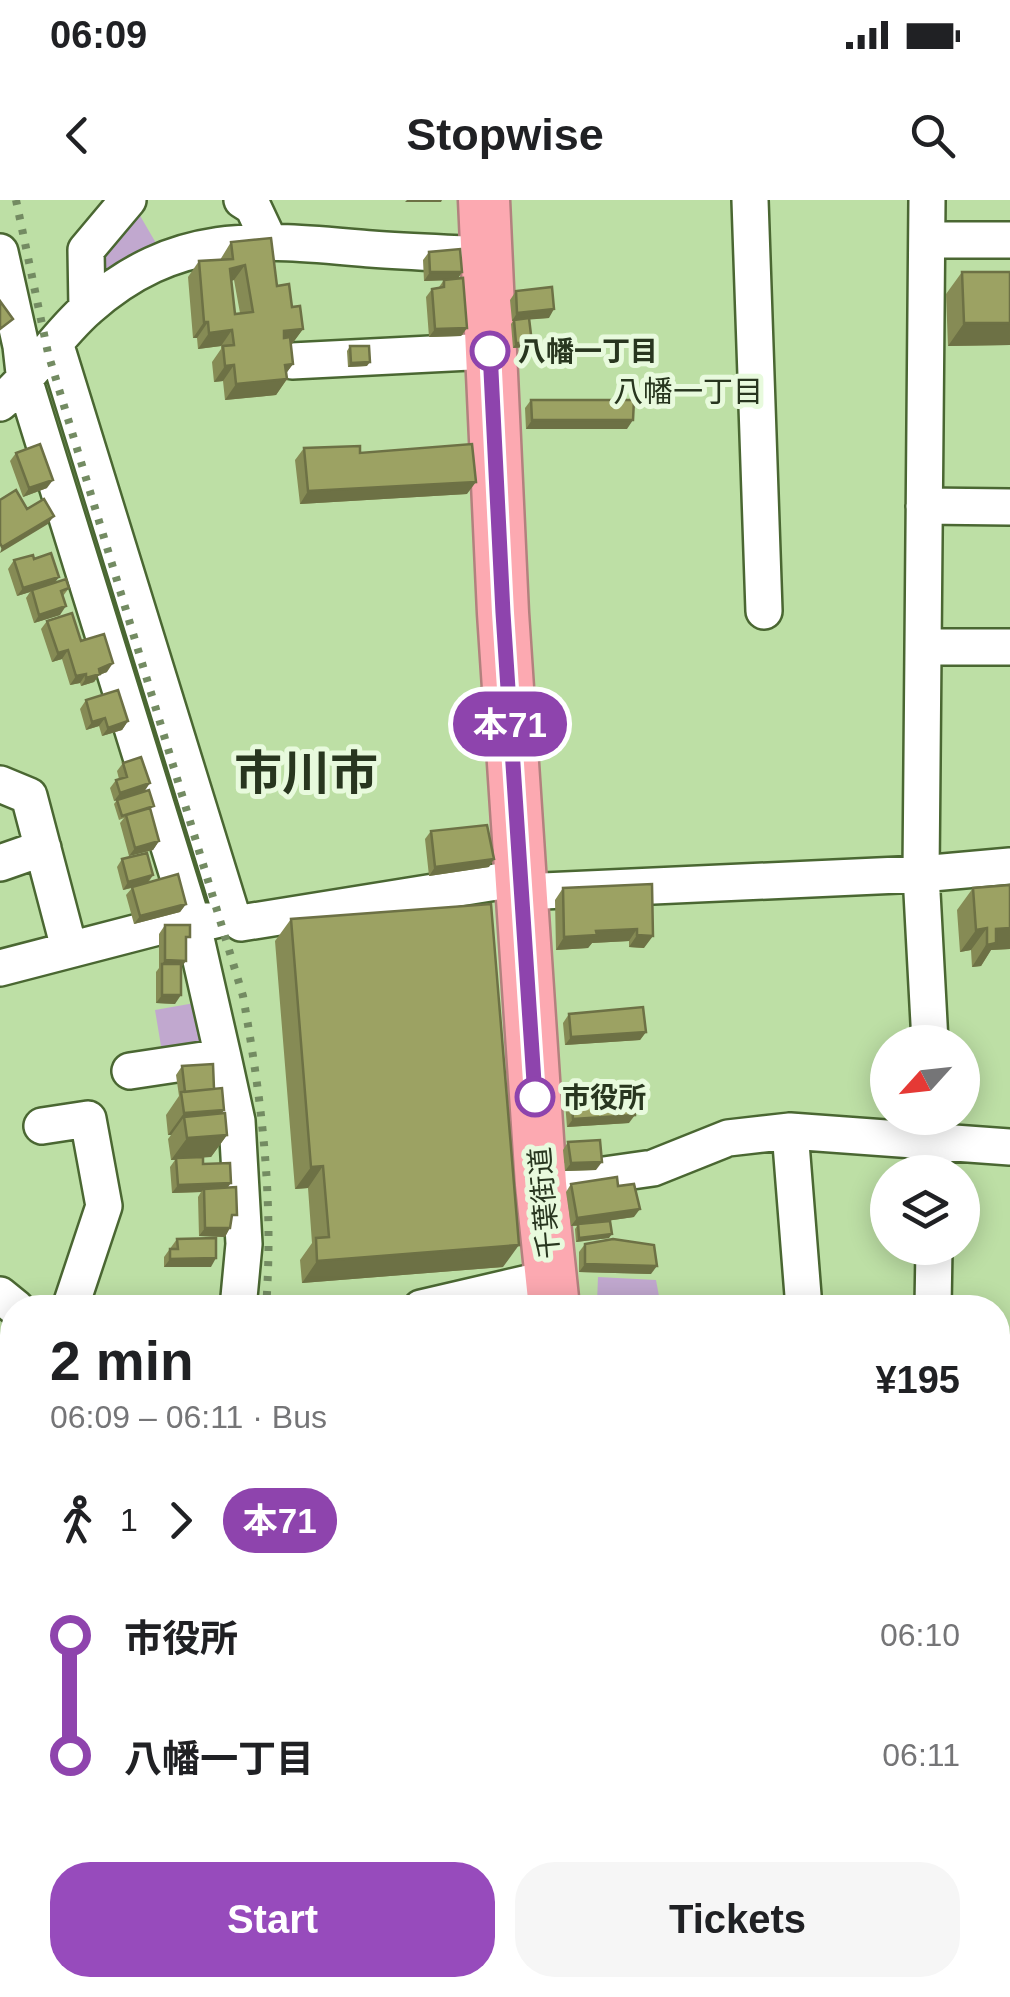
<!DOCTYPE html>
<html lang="en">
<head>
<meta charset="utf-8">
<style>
  :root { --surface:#fff; --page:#f6f6f6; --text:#202124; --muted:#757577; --accent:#974bbc }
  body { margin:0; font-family:Arial,"Noto Sans JP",sans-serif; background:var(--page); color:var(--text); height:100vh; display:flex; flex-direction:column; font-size:38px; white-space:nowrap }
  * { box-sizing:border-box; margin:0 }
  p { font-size:32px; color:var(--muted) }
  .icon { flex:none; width:55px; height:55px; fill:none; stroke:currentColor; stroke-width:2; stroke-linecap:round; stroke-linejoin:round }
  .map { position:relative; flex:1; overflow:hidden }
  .drawer { position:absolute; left:0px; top:1095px; width:1010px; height:702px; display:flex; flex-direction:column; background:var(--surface); border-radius:40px 40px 0 0; box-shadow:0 5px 25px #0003 }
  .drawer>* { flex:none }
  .badge { padding:0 20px; border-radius:32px; font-size:35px; line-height:65px }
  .needle { width:65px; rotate:243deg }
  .controls { position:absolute; left:870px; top:825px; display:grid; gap:20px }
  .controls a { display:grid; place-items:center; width:110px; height:110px; border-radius:50%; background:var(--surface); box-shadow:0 5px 25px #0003; font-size:50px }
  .map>.badge { position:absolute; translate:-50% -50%; box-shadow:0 0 0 5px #fff }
  .legs { display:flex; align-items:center; gap:15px; height:110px; padding:0 50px; font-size:32px }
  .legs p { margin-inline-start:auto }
  .head { display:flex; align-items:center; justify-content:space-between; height:170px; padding:0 50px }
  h1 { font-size:55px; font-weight:800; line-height:75px }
  .action { display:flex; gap:20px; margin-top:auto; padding:20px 50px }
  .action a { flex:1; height:115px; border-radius:40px; background:var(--accent); color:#fff; font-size:40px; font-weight:800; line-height:115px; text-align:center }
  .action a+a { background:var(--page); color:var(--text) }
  ul { padding:0 50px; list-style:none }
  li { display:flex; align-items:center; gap:35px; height:120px; font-size:38px }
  li i { display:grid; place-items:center; width:15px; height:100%; margin:0 12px; background:currentColor }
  li i::after { content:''; width:25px; height:25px; margin:-12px; border:8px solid; border-radius:50%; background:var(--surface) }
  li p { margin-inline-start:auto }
  li:first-child i { background:linear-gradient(#0000 50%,currentColor 0) }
  li:last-child i { background:linear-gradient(currentColor 50%,#0000 0) }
  .status { display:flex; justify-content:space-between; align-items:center; height:70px; padding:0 50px; background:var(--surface); direction:ltr }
  .status svg { height:28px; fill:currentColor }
  header { display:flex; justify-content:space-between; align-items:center; height:130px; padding:0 50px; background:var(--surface); font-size:45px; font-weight:800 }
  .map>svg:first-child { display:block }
  .green { fill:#c1a8cf }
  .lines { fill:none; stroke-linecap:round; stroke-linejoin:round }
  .minor-casing { stroke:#4a6732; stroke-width:40 }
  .highway-casing { stroke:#b2817e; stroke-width:55 }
  .path { stroke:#7a9369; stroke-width:4; stroke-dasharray:10 5; stroke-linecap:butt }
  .minor { stroke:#fff; stroke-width:35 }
  .highway { stroke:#fca9b1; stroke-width:50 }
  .rail { stroke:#738b62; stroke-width:8; stroke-dasharray:5 10; stroke-linecap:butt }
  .wall { fill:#868b55; fill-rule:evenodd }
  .shaded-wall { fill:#6d7145 }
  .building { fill:#9ca263; stroke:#6d7145; stroke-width:2.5; fill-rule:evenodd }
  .line-1-casing { stroke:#fff; stroke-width:22 }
  .line-1 { stroke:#8e44ad; stroke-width:15 }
  .stop-1-dot { fill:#fff; stroke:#8e44ad; stroke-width:5 }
  .labels { text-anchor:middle; stroke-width:10; stroke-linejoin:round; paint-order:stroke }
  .stop-label { font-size:28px; font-weight:bold; fill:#28361f; stroke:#e8fadd; text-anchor:start }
  .street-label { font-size:28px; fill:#28361f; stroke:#e8fadd }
  .neighbourhood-label { font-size:30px; fill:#28361f; stroke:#e8fadd }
  .town-label { font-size:48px; font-weight:bold; fill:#28361f; stroke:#e8fadd }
</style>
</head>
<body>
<div class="status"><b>06:09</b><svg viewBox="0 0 49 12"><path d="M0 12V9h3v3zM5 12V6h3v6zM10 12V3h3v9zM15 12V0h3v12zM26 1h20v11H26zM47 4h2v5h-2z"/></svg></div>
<header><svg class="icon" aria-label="back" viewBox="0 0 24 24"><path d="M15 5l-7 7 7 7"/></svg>Stopwise<svg class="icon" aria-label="search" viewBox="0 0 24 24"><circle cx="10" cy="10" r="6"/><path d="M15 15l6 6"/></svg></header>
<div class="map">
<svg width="1010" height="1797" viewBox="0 0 1010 1797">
  <rect width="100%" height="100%" fill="#bddfa5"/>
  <path class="green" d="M135 7 160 50 98 89 94 55Z
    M206 801 214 850 163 858 155 810Z
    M598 1077 656 1080 661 1107H589V1103L597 1102Z"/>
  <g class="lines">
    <g class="minor-casing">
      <path id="minor" d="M242 0 253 7 268 39
        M750 0 764 411
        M927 0 921 674 930 842
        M927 40H1010
        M0 52 21 146 25 182 192 721 223 857 237 921 244 1044 238 1108
        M87 109 86 50 128 0
        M56 146 232 716
        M292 161 490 151
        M0 203C33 175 55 137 88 108 177 29 261 39 371 49 409 52 448 53 486 55
        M924 306 1010 307
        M923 447H1010
        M0 584 29 596 69 748
        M0 663 43 648
        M521 692 921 674 1010 666
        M0 768 181 721H211L232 716 241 723 521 678
        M130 871 223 857
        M933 918 934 972
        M42 926 88 919 104 1006 70 1108
        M790 931 804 1108
        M541 984 653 968 728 938 790 931 1010 947
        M0 1095 16 1108
        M421 1108 550 1078
        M933 1108 934 1048
        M998 1281 1010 1279
        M0 1290 12 1291
        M0 1354 12 1355
        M998 1444 1010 1451
        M0 1587 12 1586
        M0 1657 12 1656
        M485 1785V1797
        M114 1797 117 1785
        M167 1797 168 1785
        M868 1797 869 1785"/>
    </g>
    <g class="highway-casing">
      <path id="highway" d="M484 0 503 413 541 984 554 1108
        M630 1797V1785"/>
    </g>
    <path class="path" d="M998 1634H1010
      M714 1790 788 1795 819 1785
      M289 1797 292 1785"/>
    <use href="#minor" class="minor"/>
    <use href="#highway" class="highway"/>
    <path class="rail" d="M16 0 48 153 243 796C262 903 274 999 266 1108
      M132 1797 135 1785
      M151 1797 153 1785"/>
  </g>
  <path class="wall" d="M231 42 277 86 292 107 303 129 291 145 293 164 286 173 287 179 276 195 225 200 223 181 214 182 212 162 221 149V146L198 149 197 138H193L188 77 199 61 220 60ZM234 80 240 113 235 114 231 81Z
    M429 52 462 72 458 78 467 128 461 136 429 137 426 97 432 89 439 87 444 80 424 81 423 60Z
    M962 72H1010V145L948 146 946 94Z
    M516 91 549 118 529 119 532 143 529 147 513 148 511 124 513 121H512L510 100Z
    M350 146 367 166 348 167 347 151Z
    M531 200 627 229H526L525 208Z
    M304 248 360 253 467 294 300 304 295 260Z
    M16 253 47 288 23 297 10 261Z
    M34 359 59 377 54 383 69 388 63 396 60 415 34 423 26 398 30 392 17 396 8 369 14 360Z
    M47 421 81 441 107 472 99 475 94 482 81 486 80 483 70 485 62 459 52 462 41 429Z
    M86 500 128 521 122 530 102 536 99 526 86 530 80 509Z
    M123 563 144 592 159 641 153 650 129 656 120 623 124 618 119 620 114 604 117 600 114 601 110 588 116 580 119 579 117 571Z
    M431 631 489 667 429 676 425 639Z
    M122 659 153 675 148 683 186 704 180 712 134 724 126 695 132 688 123 690 117 667Z
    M652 684 644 748 629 747V741L592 743 588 748 556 750 555 700 563 688Z
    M1010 685V749L991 750 981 766 972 767 971 750 960 752 957 710 973 688Z
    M291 719 503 1067 302 1083 300 1060 312 1043 308 988 295 989 275 741Z
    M165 725 186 744 175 804 156 803V772L159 768V734Z
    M569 814 646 832 640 840 565 845 563 823Z
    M182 866 214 889 224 910 222 913 227 935 211 957H203V964L227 988 231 1024 225 1037 199 1036 198 997 201 992 172 993 170 967 175 960H171L168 939 171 935H168L166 915 179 896 176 875Z
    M571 894 629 923 567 927 565 902Z
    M568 942 596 970 565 971 563 950Z
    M571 984 618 986 634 1017 606 1021 609 1038 576 1042 575 1029 577 1026H571L566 992Z
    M177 1039 211 1067H164V1057Z
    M585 1044 651 1074 579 1072V1052Z
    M7 1367 12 1406 0 1405 1 1376Z
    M1002 1711H1010V1755L998 1756V1717Z
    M19 1785H91V1791L92 1785H109L105 1793 100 1797H13L17 1791H20Z
    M178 1785H244L245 1797H177Z
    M258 1785H285V1797H259Z
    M434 1785H478L475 1789 476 1797H441L444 1791H434Z
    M665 1785 716 1797H660L659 1793Z
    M962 1785H998L1010 1797H928L933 1789H962Z"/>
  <path class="shaded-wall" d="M407 0H442L441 2H405Z
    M245 65 234 80 219 84 230 69Z
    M430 72H462L457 80 424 81Z
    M554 109 549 118 512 121 517 113Z
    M204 122H208L197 138H193Z
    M964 123H1010V145L948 146Z
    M467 128 461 136 429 137 435 129Z
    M303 129 292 144 273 147 284 131Z
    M232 130 221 146 198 149 209 133Z
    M516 143H532L529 147 513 148Z
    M370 162 367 166 348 167 351 163Z
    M293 164 282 179H287L276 195 225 200 236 184 285 165Z
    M234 165 223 181 214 182 225 166Z
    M532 220H633L627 229H526Z
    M53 280 47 288 23 297 29 288Z
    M476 282 467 294 300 304 308 291Z
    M54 316 48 324 0 353 2 347Z
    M59 377 53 385 32 390 30 392 17 396 23 388Z
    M66 406 60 415 34 423 39 415Z
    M68 450 62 459 52 462 58 453Z
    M113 463 107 472 99 475 94 482 81 486 86 478 99 469Z
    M86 474 80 483 70 485 76 476Z
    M105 518 99 526 86 530 92 522Z
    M128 521 122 530 102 536 108 528Z
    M150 583 144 592 114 601 120 593Z
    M159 641 153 650 129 656 135 648Z
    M494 659 489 667 429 676 435 667Z
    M153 675 147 683 123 690 128 682Z
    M186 704 180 712 134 724 140 716Z
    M987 728 971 750 960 752 976 730Z
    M1010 728V749L991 750 981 766 972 767 996 729Z
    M637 729 629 741 592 743 588 748 556 750 564 737 596 731Z
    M637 735 653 736 644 748 629 747Z
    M165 760 186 761 180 769 162 764Z
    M162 795H181L175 804 156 803Z
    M646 832 640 840 565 845 571 837Z
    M224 910 208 932 184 917 171 935H168L184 913Z
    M635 915 629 923 567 927 573 919Z
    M227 935 211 957 171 960 187 938Z
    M602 962 596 970 565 971 571 963Z
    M323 966 308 988 295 989 311 967Z
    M231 983 225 991 204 989 201 992 172 993 178 985Z
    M640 1009 634 1017 571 1026 577 1018Z
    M205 1028H230L225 1037 199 1036Z
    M612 1034 609 1038 576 1042 579 1038Z
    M519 1045 503 1067 302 1083 317 1061Z
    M216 1058 211 1067H164L170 1059Z
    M585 1064 657 1066 651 1074 579 1072Z
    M6 1397H12V1406L0 1405Z
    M1003 1747H1010V1755L998 1756Z
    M439 1785H478L474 1791 447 1787 444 1791H434Z
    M547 1785H604L601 1789 546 1788Z"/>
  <path class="building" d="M271 38 277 86 289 84 292 107 300 106 303 129 284 131V138L290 137 293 164 285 165 287 179 236 184 234 165 225 166 223 146 234 145 232 130 209 133 208 122H204L199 61 233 59 231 42ZM245 65 253 112 235 114 230 69Z
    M460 49 462 72H430L429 52Z
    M962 72H1010V123H964Z
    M463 78 467 128 435 129 432 89 444 87V80Z
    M552 87 554 109 517 113 516 91Z
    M0 101 13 119 0 129Z
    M529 118 532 143H516L514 120Z
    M350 146H369L370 162 351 163Z
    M531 200H634L633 220H532Z
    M40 244 53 280 29 288 16 253Z
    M472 244 476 282 308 291 304 248 360 246V253Z
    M16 290 27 309 44 299 54 316 2 347 0 343V300Z
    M51 353 59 377 23 388 14 360 33 355 34 359Z
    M66 379 69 388 61 391 66 406 39 415 32 390Z
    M72 413 81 441 104 434 113 463 99 469 100 474 86 478V474L76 476 68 450 58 453 47 421Z
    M118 490 128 521 108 528 105 518 92 522 86 500Z
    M141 557 150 583 120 593 116 580 127 577 123 563Z
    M149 590 154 606 122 616 117 600Z
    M150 608 159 641 135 648 126 615Z
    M487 625 494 659 435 667 431 631Z
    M147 653 153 675 128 682 122 659Z
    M178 674 186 704 140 716 132 687Z
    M652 684 653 736 637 735V729L596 731 597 735 564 737 563 688Z
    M1010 685V728L996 729V743L987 745V728L976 730 973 688Z
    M491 704 519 1045 317 1061 316 1038 329 1037 323 966 311 967 291 719Z
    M165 725H190V737H186V761L165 760Z
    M162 764H181V795H162Z
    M643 807 646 832 571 837 569 814Z
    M213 864 214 889 185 892 182 866Z
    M222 888 224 910 184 913 181 892Z
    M634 890 635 915 573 919 571 894Z
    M225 913 227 935 187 938 184 917Z
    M600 940 602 962 571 963 568 942Z
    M203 957V964L230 963 231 983 178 985 176 958Z
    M617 977 618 986 634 984 640 1009 577 1018 571 984Z
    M236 987 237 1015H232L230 1028H205L204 989Z
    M610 1021 612 1034 579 1038 578 1024Z
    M216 1038V1058L170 1059V1049H178L177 1039Z
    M613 1039 654 1045 657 1066 585 1064V1044Z
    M7 1367H12V1397H6Z
    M1002 1711H1010V1747H1003Z
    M0 1741H4L0 1771Z
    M998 1763H1010V1797H933V1789H974V1785H998Z
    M26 1785H91L92 1797H39L38 1788 26 1789Z
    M94 1785H109L108 1789 96 1797H92Z
    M183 1785H206L207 1797H182Z
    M209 1785H244L245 1797H210Z
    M264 1785H285V1797H265Z
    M665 1785 716 1790V1797H667Z
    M881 1785H916V1797H880Z
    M447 1787 477 1789 476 1797H446Z
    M545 1788 580 1790 579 1797H545Z
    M35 1790V1797H17V1791Z"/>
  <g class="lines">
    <g class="line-1-casing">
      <path id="line-1" d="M490 151 503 413 535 897"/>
    </g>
    <use href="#line-1" class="line-1"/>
  </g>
  <g class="stop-1-dot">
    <circle cx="490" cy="151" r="18"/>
    <circle cx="535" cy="897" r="18"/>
  </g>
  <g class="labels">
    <g class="stop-label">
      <text x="518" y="161">八幡一丁目</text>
      <text x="562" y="907">市役所</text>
    </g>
    <g class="street-label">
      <text transform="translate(544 1003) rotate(-95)" y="10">千葉街道</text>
    </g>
    <g class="neighbourhood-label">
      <text x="688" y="202">八幡一丁目</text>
    </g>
    <g class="town-label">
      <text x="306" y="590">市川市</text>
    </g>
  </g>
</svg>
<div class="controls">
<a><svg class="needle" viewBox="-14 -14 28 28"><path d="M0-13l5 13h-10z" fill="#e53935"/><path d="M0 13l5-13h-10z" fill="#757577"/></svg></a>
<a><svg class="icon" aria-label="layers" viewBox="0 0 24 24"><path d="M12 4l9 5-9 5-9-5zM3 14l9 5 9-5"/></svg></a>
</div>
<b class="badge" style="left:510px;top:524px;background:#8e44ad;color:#fff">本71</b>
<section class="drawer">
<div class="head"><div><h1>2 min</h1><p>06:09 – 06:11 · Bus</p></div><b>¥195</b></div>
<div class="legs"><svg class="icon" aria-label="walk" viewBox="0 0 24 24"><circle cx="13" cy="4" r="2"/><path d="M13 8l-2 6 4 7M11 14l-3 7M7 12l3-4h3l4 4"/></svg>1<svg class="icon" aria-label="forward" viewBox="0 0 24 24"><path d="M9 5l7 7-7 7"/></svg><b class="badge" style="background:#8e44ad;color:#fff">本71</b></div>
<ul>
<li><i style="color:#8e44ad"></i><b>市役所</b><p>06:10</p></li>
<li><i style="color:#8e44ad"></i><b>八幡一丁目</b><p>06:11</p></li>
</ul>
<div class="action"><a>Start</a><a>Tickets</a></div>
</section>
</div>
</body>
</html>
